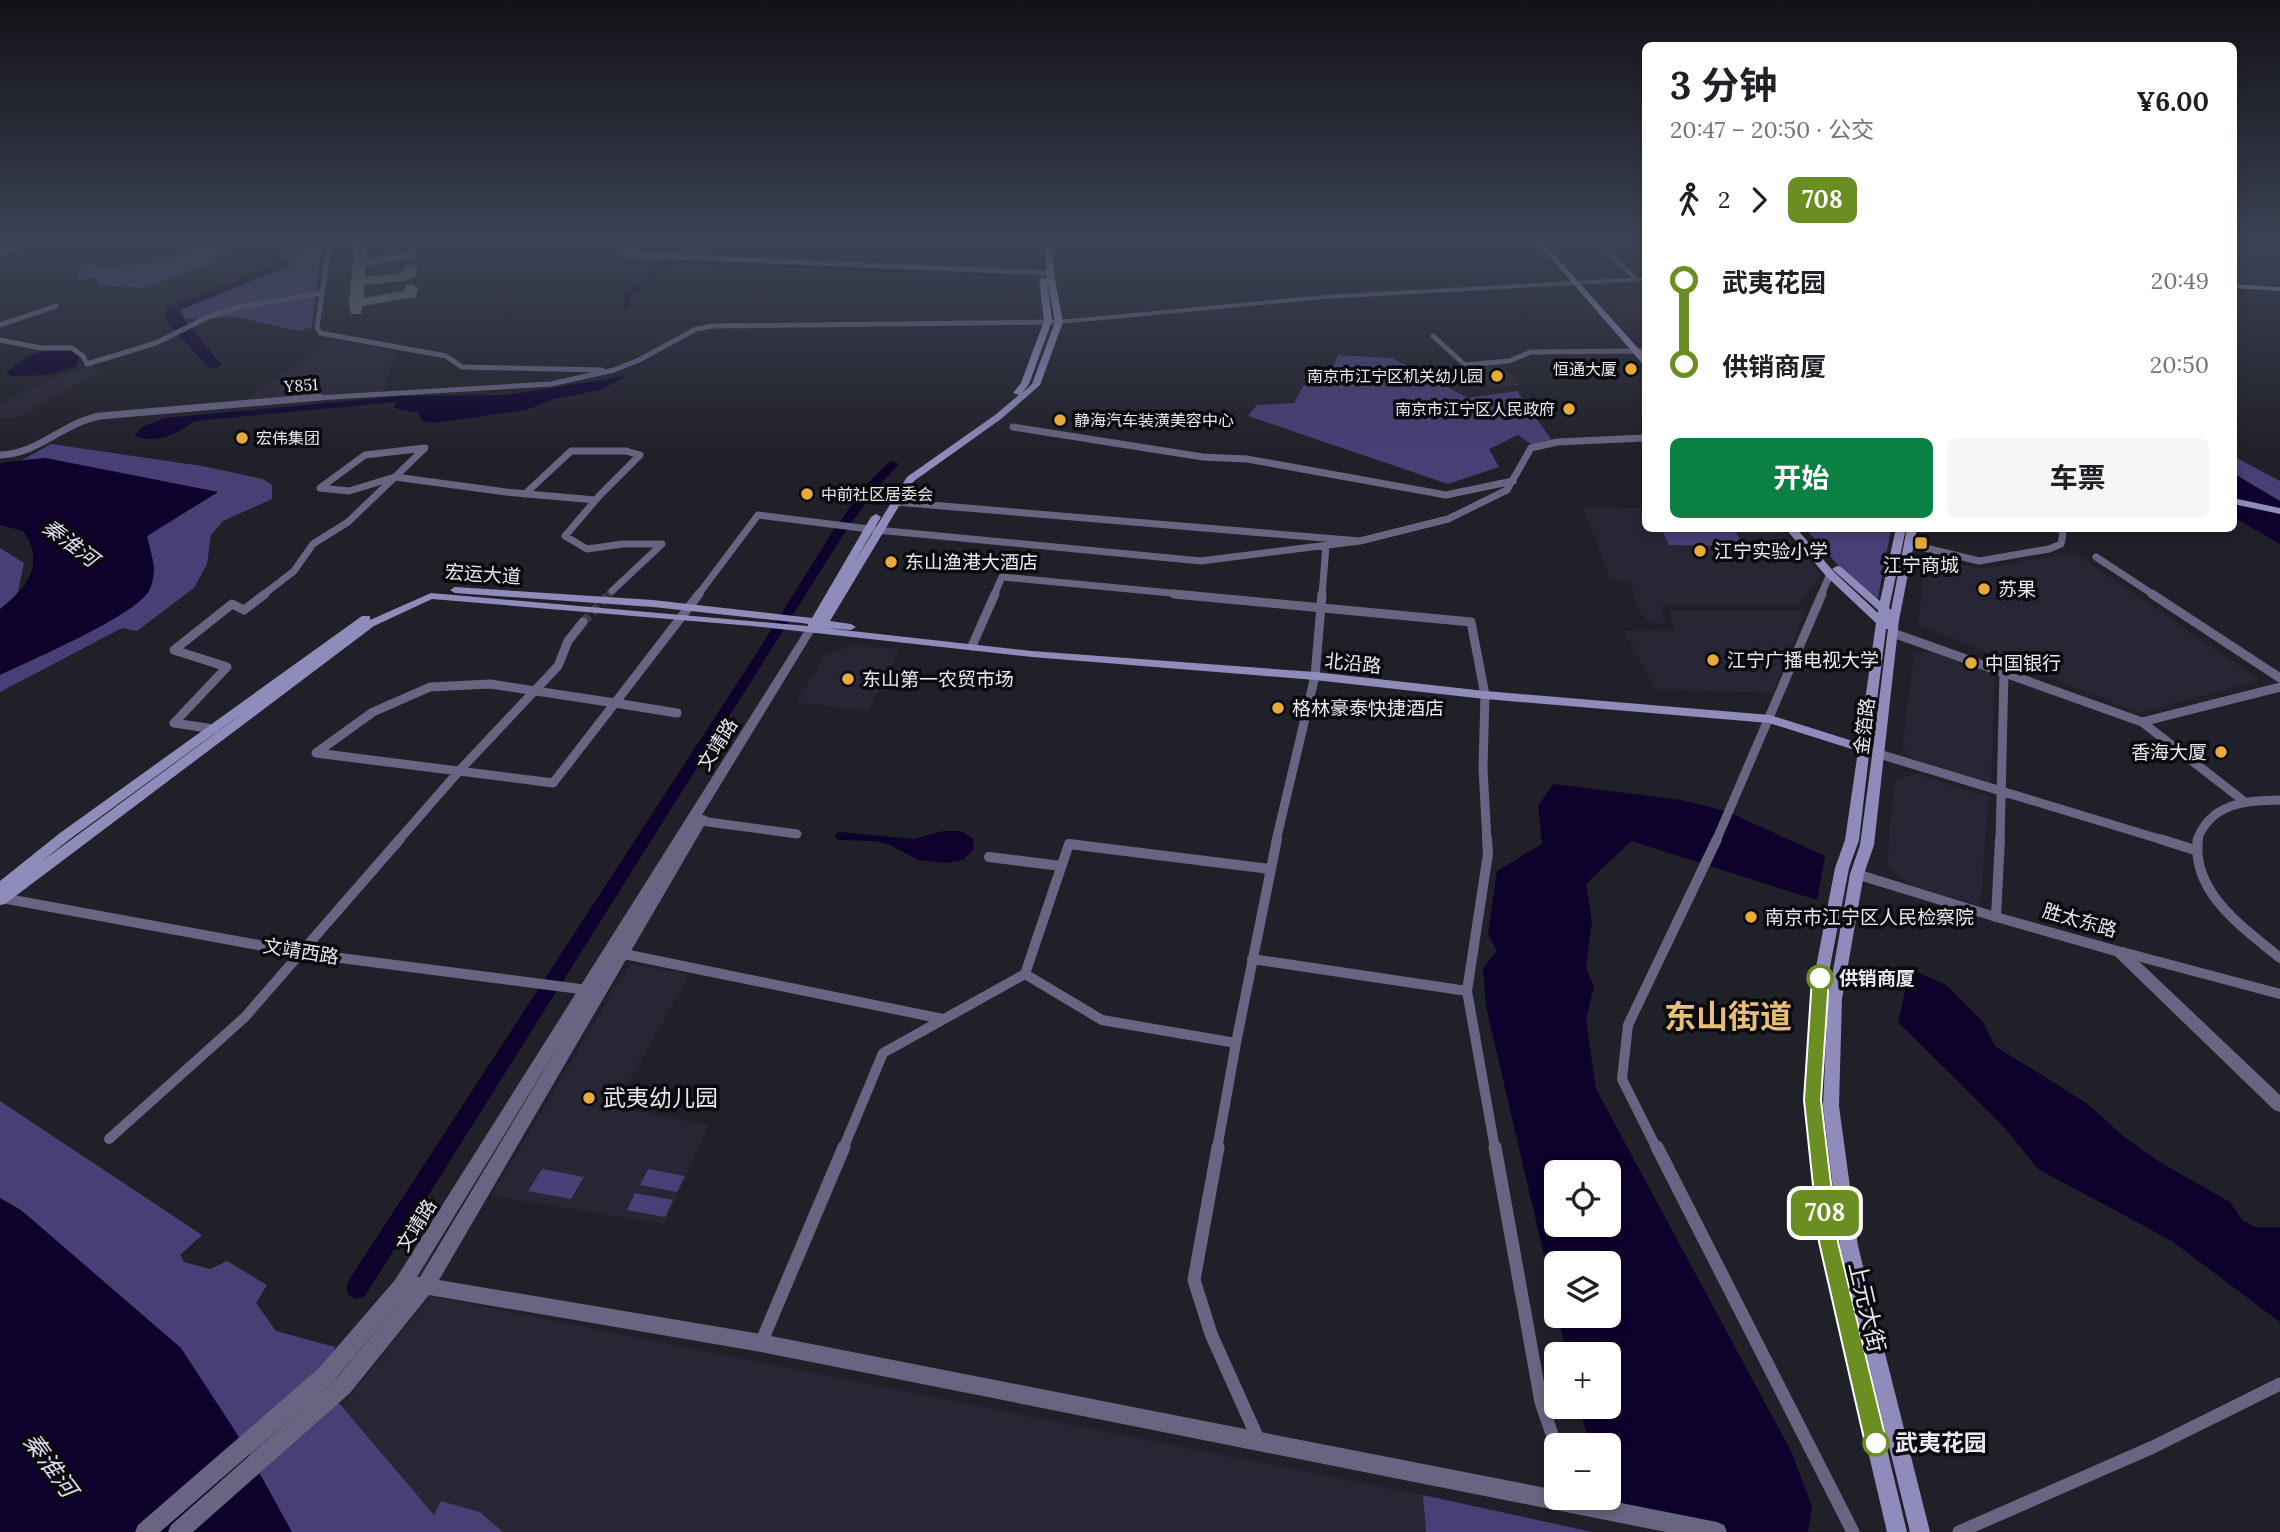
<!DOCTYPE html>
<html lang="zh">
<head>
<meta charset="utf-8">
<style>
  :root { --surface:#fff; --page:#f6f6f6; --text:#202124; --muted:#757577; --accent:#0b8043 }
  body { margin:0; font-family:Lora,"Noto Sans SC",serif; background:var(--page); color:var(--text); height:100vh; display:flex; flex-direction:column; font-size:26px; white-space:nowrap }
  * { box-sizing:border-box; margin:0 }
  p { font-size:23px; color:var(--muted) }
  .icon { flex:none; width:38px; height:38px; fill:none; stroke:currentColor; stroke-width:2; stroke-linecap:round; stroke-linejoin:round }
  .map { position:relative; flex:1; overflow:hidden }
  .details { position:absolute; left:1642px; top:42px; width:595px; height:490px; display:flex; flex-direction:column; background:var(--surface); border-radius:10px; box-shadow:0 4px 10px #0003 }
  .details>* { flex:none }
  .badge { padding:0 14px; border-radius:10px; font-size:24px; line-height:46px }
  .controls { position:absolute; left:1544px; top:1160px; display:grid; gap:14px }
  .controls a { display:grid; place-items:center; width:77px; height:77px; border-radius:10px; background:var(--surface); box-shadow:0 4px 10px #0003; font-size:35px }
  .map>.badge { position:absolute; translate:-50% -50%; box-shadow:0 0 0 4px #fff }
  .legs { display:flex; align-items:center; gap:10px; height:77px; padding:0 28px; font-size:23px }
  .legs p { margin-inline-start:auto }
  .head { display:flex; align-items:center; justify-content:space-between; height:119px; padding:0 28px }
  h1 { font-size:38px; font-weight:700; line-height:52px }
  .cta { display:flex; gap:14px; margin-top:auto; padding:14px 28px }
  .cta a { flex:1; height:80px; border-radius:10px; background:var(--accent); color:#fff; font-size:28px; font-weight:700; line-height:80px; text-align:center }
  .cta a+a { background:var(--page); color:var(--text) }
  ul { padding:0 28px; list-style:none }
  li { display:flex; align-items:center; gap:24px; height:84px; font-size:26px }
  li i { display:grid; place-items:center; width:10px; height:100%; margin:0 9px; background:currentColor }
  li i::after { content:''; width:18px; height:18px; margin:-9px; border:5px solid; border-radius:50%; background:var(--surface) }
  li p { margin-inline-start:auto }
  li:first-child i { background:linear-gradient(#0000 50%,currentColor 0) }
  li:last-child i { background:linear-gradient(currentColor 50%,#0000 0) }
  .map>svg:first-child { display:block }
  .built { fill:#282635 }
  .green { fill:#473f76 }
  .water { fill:#0e022d; fill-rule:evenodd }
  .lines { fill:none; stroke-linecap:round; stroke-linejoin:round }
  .canal { stroke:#0e022d; stroke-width:5 }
  .river { fill:#0e022d; fill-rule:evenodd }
  .taxiway { fill:#707078; fill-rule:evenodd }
  .minor-tunnel-far1 { stroke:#3e3e47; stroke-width:7; stroke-dasharray:7 3.5; stroke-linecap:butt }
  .minor-tunnel { stroke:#3e3e47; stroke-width:9; stroke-dasharray:9 4.5; stroke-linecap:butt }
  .minor-far4 { stroke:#676582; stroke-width:5 }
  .minor-far3 { stroke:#676582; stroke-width:7 }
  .minor-far2 { stroke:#676582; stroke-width:9 }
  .minor-far1 { stroke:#676582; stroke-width:10 }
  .minor { stroke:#676582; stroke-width:13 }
  .tertiary { fill:#676582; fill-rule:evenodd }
  .secondary { fill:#8f8bba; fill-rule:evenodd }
  .line-1 { fill:#6b8e23; stroke:#fff; stroke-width:2 }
  .poi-dot { fill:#e9ab38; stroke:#0a0a0e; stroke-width:2.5 }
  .stop-1-dot { fill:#fff; stroke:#6b8e23; stroke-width:3.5 }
  .labels { text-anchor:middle; stroke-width:7; stroke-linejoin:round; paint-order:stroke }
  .far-poi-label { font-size:16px; fill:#e9e9ef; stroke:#0a0a0e; text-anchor:end }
  .far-street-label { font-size:16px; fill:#e9e9ef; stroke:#0a0a0e }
  .poi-label { font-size:19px; fill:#e9e9ef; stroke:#0a0a0e; text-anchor:start }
  .street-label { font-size:19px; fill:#e9e9ef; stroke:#0a0a0e }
  .stop-label { font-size:19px; font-weight:bold; fill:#e9e9ef; stroke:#0a0a0e; text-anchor:start }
  .water-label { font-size:21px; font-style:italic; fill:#deddf0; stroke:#0a0a0e }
  .near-poi-label { font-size:23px; fill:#e9e9ef; stroke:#0a0a0e; text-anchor:start }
  .near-street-label { font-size:23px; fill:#e9e9ef; stroke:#0a0a0e }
  .near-stop-label { font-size:23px; font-weight:bold; fill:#e9e9ef; stroke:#0a0a0e; text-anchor:start }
  .near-water-label { font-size:24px; font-style:italic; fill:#deddf0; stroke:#0a0a0e }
  .near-district-label { font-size:32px; font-weight:bold; fill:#e9be79; stroke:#0a0a0e }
</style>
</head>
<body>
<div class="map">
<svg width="2280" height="1532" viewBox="0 0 2280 1532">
  <rect width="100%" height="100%" fill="#202029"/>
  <path class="built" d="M2233 241H2280V286L2233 283Z
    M1645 292V336L1606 294Z
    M333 339 397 350 383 391 242 402Z
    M1497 364 1503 367 1521 385 1493 387 1473 366Z
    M89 365 101 371 15 419 0 418V405L14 396Z
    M1583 507 1645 508V528L1781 529 1821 574 1800 605H1661L1666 623H1649L1638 609 1630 583 1610 578Z
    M2074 552 2260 680 2140 713 1918 625 1925 557 1984 569Z
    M1669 610H1805L1773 693 1655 689 1624 631 1675 630Z
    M853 645 900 649 868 711 796 702 825 655Z
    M1932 652 1995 675 1991 784 1918 762 1902 748 1914 653Z
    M1916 774 1989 797 1980 905 1912 886 1887 867 1894 781Z
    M630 964 690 974 627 1085 629 1110 709 1125 664 1224 491 1196Z
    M430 1296 1423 1495 1426 1532H503L480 1512 441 1501 434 1516 342 1406Z"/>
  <path class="green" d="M199 241H262L230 245 220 258 205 266 143 288 99 285 97 278 76 280 82 262 99 261 98 268C120 265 189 263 199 241Z
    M268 241H322L312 327 298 331 237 317 185 319 181 309 295 264 274 255 285 250Z
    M1338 355 1392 358 1468 398 1517 391 1551 439 1532 445 1518 435 1489 449 1499 467 1448 484 1248 416 1257 405 1294 403 1303 386 1328 379Z
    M51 444 202 466 263 479 272 485V499L223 521 211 535 207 564 194 588 137 631 122 628 0 692V548L24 563 17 596 155 570 147 536 217 492 45 458 22 460Z
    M2233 456 2280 481V501L2233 492Z
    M1661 529H1734L1744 546 1669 545Z
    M1806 529H1891L1878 598 1845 573Z
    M0 1101 202 1235 180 1255 184 1262 210 1269 227 1261 267 1285 256 1303 276 1331 335 1347 323 1384 434 1515 441 1501 480 1512 503 1532H0Z
    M542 1169 584 1177 571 1199 528 1191Z
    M648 1169 685 1176 677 1192 640 1185Z
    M635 1193 673 1200 665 1217 627 1210Z
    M1423 1495 1592 1532H1426Z"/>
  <path class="water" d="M308 241H322L312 246 280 252 279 255 287 260V263L281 268 178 311 222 366 211 369 206 364 164 319 167 307 269 267 272 264 261 254 265 251Z
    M49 349 70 350 79 357 77 366 50 375 11 376 6 373 26 357Z
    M626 376 601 390 554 399 526 410 434 423 423 421 418 413 394 408 397 402 195 421C177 434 157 444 134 436L142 427 164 418 402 396 506 395Z
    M45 458 218 492 147 536C151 555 158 570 150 589 140 614 29 661 0 675V609C28 587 46 563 23 531L0 525V463Z
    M2233 473 2280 501V544L2233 517Z
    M1553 784 1681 800 1726 811 1825 856 1817 900 1631 841 1586 884 1592 921 1586 967 1594 987 1586 1019 1596 1089 1792 1453 1812 1507 1808 1532H1717L1618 1512 1608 1490V1446L1590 1445 1579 1407H1608V1354H1567L1558 1316H1608V1264H1556V1307L1486 1006 1483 968 1497 951 1488 934 1497 871 1542 844 1538 806ZM1556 1172H1608V1225H1556Z
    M943 831H961L973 839 974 849 963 860 946 863 918 860 890 845 876 841 837 840 835 834 840 832 914 839Z
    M1910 969 1946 985 1983 1022 1995 1046 2088 1104 2123 1136 2161 1163 2230 1202 2242 1220 2255 1227H2280V1322L2172 1241 2038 1169 2004 1127 1898 1022Z
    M0 1198 21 1210 181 1348 243 1443 292 1532H0Z"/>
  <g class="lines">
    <path class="canal" d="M626 307 627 295 671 260 997 274"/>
    <path class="river" d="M893 461 899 464 874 491 845 532 365 1296 357 1299 349 1296 346 1288 349 1280 758 651 833 531 866 485 889 462Z"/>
    <path class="taxiway" d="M355 241H407L401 245 367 248 366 258 401 254 405 253 407 246H415V258L366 266 365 277 401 273 406 265 411 264 417 268 416 277 404 281 364 285V298L404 291 406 285 411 284 418 288 416 297 363 306 361 314H351L349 303Z"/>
    <path class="minor-tunnel-far1" d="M608 595 612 591"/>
    <path class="minor-tunnel" d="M583 622 610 594"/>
    <path class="minor-far4" d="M330 241 317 327 320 333 446 356 462 367 602 370
      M644 241 626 255 1050 273
      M1596 241 1637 280
      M0 253 36 241
      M0 325 56 306
      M1433 336 1465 365 1509 361 1531 352 1645 351
      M0 340 41 348H72L83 356 87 364 156 343 208 317 239 307 322 293
      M299 399 551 384 614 370 639 360 696 329 713 326 1059 322"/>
    <path class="minor-far3" d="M1013 427 1203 457 1247 459 1446 495 1513 481
      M425 448 395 477 349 491 320 488 365 455Z
      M0 455C39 454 62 423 100 416L320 397
      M395 477 506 492 595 500
      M525 494 571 451H626L640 455 600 495 565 536 587 549 623 544H662L612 591
      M895 502 1360 541 1448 519 1507 490 1531 448 1557 442 1645 438
      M1909 544 1979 561 2049 549 2061 544 2063 534 2060 528
      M2096 557 2154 595
      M263 595 294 571 313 544 348 522 395 477
      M698 595 758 515 877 530 1201 561 1360 541
      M994 595 1002 577 1192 595
      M1322 595 1326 546
      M1821 595 1830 574"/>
    <path class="minor-far2" d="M1174 594 1471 622 1485 695 1483 768 1487 841
      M2152 594 2280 678
      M1893 633 2142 722 2245 802
      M972 646 995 594
      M490 684 615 703 553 783 316 753 373 712 430 687Z
      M615 703 677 713
      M615 703 699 594
      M2142 722 2280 687
      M214 729 174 723 227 667 174 650 232 604 244 610 265 594
      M1879 754 2166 841
      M701 821 797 834
      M398 841 459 771 558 666 568 641 583 622
      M1276 841 1315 676 1322 594
      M1716 841 1822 594
      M2000 841 2004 672
      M2197 841C2209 804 2245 800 2280 800"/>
    <path class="minor-far1" d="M2160 839 2195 850
      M2198 839C2191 893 2244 928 2280 958
      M989 857 1061 866
      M2 898 302 953 588 990
      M1996 917 2000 839
      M2122 952 2280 994
      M624 954 943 1019
      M1252 959 1467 991 1488 854 1487 839
      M1025 974 1102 1020 1236 1043 1217 1149
      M1467 991 1495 1149
      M1236 1043 1277 839
      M109 1139 245 1017 400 839
      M843 1149 883 1053 1025 974 1069 844 1270 869
      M1657 1149 1622 1079 1628 1025 1717 839"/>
    <path class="minor" d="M1218 1147 1194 1280 1211 1334 1259 1441
      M1495 1147 1541 1402 1556 1446
      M1657 1147 1853 1532
      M761 1343 844 1147
      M1959 1532 2153 1447 2280 1384"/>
    <path class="tertiary" d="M1645 277V281L1325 299 1059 324 1055 322 1059 320 1325 295Z
      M810 627 815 630 702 815 707 816 708 819 439 1280 761 1334 1556 1490V1498H1596L1717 1522 1724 1525 1727 1532H1666L761 1352 429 1295 350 1393 193 1532H168L171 1525 336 1379 406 1295 333 1382 160 1532H135L138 1525 319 1368 395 1280 805 630ZM564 1037 420 1277H417Z
      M1857 869 1996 912 2125 948 2280 1095V1112L2274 1110 2115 956 1996 922 1852 878 1850 874 1852 870Z"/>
    <path class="secondary" d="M1047 241H1053L1051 246 1055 279 1063 322 1040 385 1001 419 914 481 830 621 851 624 856 627 851 630 825 628 1032 651 1315 672 1485 691 1770 715 1859 743 1876 623 1826 576 1785 528H1796L1834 572 1878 613V610L1832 569 1837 566 1841 567 1880 601 1896 528H1906L1889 608 1891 610 1907 528H1917L1899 620 1874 845 1864 874 1842 999 1839 1106 1858 1246 1930 1532H1910L1840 1246 1823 1106 1828 999 1850 874 1860 845 1872 756 1869 755 1859 840 1849 868 1825 993 1820 1100 1837 1242 1907 1532H1887L1819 1242 1804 1100 1811 993 1835 868 1845 840 1858 751 1769 723 1485 699 1315 680 1032 657 752 626 432 599 374 626 5 904 0 905V881L60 833 362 616H370V620L431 593 808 626V624L802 623 653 607 455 593 450 590 455 587 653 600 812 618 871 517 876 514 881 517 854 563 907 477 995 415 1019 395 1013 393 1021 383 1044 321 1039 279 1043 277 1047 279 1052 321 1029 384 1022 393 1032 384 1055 322 1047 279 1045 246ZM1886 629H1888L1873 748 1871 747ZM255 704 41 862 70 839Z
      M1536 241H1542L1645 356V363H1642Z
      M2233 284 2280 287V291L2233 288Z
      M2233 498 2280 508V514L2233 504Z"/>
  </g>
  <linearGradient id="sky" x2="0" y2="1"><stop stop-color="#121217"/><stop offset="0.53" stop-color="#3c4254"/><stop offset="1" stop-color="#3c4254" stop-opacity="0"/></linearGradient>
  <rect width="2280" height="455" fill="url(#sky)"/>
  <path class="line-1" d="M1820 972 1826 974 1829 978 1821 1100 1838 1242 1887 1443 1883 1450 1876 1454 1868 1450 1865 1443 1819 1242 1804 1100 1812 978 1815 974Z"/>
  <g class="poi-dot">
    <circle cx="1631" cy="369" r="7"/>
    <circle cx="1497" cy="376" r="7"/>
    <circle cx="1569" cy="409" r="7"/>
    <circle cx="1060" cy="420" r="7"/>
    <circle cx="242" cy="438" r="7"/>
    <circle cx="807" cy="494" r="7"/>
    <rect x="1914" y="536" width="14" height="14" rx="3.5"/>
    <circle cx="1700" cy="551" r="7"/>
    <circle cx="891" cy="562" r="7"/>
    <circle cx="1984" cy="589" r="7"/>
    <circle cx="1713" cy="660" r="7"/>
    <circle cx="1971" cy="663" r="7"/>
    <circle cx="848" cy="679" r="7"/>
    <circle cx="1278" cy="708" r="7"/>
    <circle cx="2221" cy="752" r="7"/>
    <circle cx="1751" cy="917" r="7"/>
    <circle cx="589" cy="1098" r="7"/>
  </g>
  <g class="stop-1-dot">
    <circle cx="1820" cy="978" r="12"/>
    <circle cx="1876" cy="1443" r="12"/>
  </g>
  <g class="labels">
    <g class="far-poi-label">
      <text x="1617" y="375">恒通大厦</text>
      <text x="1483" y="382">南京市江宁区机关幼儿园</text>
      <text x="1555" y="415">南京市江宁区人民政府</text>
      <text x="1074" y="426" text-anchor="start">静海汽车装潢美容中心</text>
      <text x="256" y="444" text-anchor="start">宏伟集团</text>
      <text x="821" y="500" text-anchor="start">中前社区居委会</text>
    </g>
    <g class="far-street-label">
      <text transform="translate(301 385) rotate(-4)" y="6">Y851</text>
    </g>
    <g class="poi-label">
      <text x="1714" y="558">江宁实验小学</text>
      <text x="905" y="569">东山渔港大酒店</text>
      <text x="1921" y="572" text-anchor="middle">江宁商城</text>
      <text x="1998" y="596">苏果</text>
      <text x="1727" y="667">江宁广播电视大学</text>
      <text x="1985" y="670">中国银行</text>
      <text x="862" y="686">东山第一农贸市场</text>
      <text x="1292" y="715">格林豪泰快捷酒店</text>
      <text x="2207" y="759" text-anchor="end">香海大厦</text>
      <text x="1765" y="924">南京市江宁区人民检察院</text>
    </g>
    <g class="street-label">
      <text transform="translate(483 574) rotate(4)" y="7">宏运大道</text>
      <text transform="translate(1353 663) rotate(6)" y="7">北沿路</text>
      <text transform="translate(1864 726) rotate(-83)" y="7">金箔路</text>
      <text transform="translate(717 744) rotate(-58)" y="7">文靖路</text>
      <text transform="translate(2080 920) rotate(16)" y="7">胜太东路</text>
      <text transform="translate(301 951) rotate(9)" y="7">文靖西路</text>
      <text transform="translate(416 1225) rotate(-58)" y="7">文靖路</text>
    </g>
    <g class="stop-label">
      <text x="1839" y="985">供销商厦</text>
    </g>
    <g class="water-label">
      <text transform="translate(70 543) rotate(37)" y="7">秦淮河</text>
    </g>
    <g class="near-poi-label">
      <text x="603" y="1106">武夷幼儿园</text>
    </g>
    <g class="near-street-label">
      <text transform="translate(1867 1307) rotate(77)" y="8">上元大街</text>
    </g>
    <g class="near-stop-label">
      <text x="1895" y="1451">武夷花园</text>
    </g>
    <g class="near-water-label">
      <text transform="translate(50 1465) rotate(54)" y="8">秦淮河</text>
    </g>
    <g class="near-district-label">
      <text x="1728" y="1028">东山街道</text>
    </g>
  </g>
</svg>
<div class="controls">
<a><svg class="icon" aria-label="locate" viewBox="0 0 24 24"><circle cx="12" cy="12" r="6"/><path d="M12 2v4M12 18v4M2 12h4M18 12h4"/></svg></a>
<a><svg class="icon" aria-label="layers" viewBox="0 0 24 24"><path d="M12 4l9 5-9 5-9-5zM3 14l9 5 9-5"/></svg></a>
<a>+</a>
<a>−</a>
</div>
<b class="badge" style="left:1825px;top:1213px;background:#6b8e23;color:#fff">708</b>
<section class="details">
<div class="head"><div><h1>3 分钟</h1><p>20:47 – 20:50 · 公交</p></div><b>¥6.00</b></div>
<div class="legs"><svg class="icon" aria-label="walk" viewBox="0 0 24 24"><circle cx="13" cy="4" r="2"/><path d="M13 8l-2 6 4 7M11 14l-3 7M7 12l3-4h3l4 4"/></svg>2<svg class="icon" aria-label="forward" viewBox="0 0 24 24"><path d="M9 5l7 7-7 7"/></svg><b class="badge" style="background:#6b8e23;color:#fff">708</b></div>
<ul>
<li><i style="color:#6b8e23"></i><b>武夷花园</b><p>20:49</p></li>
<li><i style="color:#6b8e23"></i><b>供销商厦</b><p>20:50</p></li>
</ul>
<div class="cta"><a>开始</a><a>车票</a></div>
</section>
</div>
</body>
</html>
